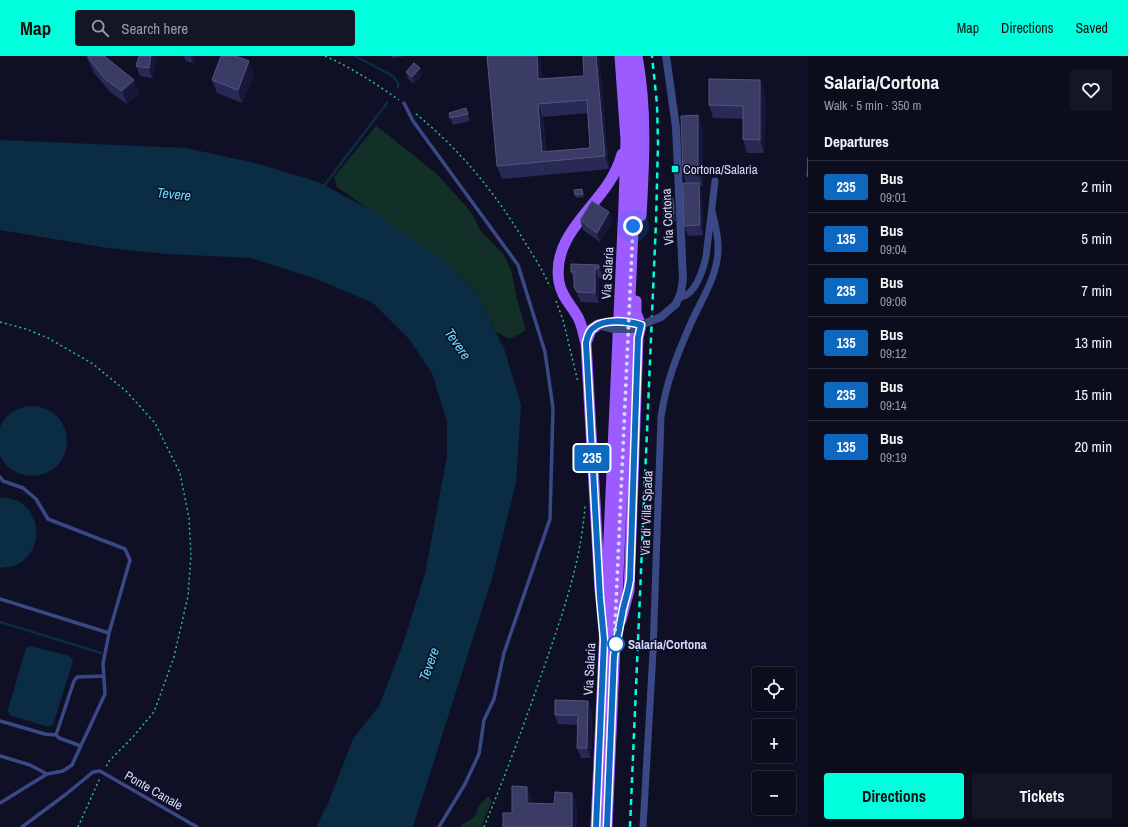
<!DOCTYPE html>
<html lang="en">
<head>
<meta charset="utf-8">
<style>
  :root { --surface:#0b0c1c; --page:#141525; --text:#f1f3f6; --muted:#9a9ba3; --line:#2b2c3b; --accent:#0fd }
  body { margin:0; font-family:"Archivo Narrow",sans-serif; background:var(--page); color:var(--text); height:100vh; display:flex; flex-direction:column; font-size:15px; white-space:nowrap }
  * { box-sizing:border-box; margin:0 }
  p { font-size:13px; color:var(--muted) }
  .icon { flex:none; width:22px; height:22px; fill:none; stroke:currentColor; stroke-width:2; stroke-linecap:round; stroke-linejoin:round }
  .map { position:relative; flex:1; overflow:hidden }
  .sheet { display:flex; flex-direction:column; background:var(--surface); width:320px }
  .sheet>* { flex:none }
  .badge { padding:0 8px; border-radius:3px; font-size:14px; line-height:26px }
  .controls { position:absolute; left:752px; top:611px; display:grid; gap:8px }
  .controls a { display:grid; place-items:center; width:44px; height:44px; border-radius:4px; background:var(--surface); box-shadow:0 1px 3px #0004,0 0 0 1px var(--line); font-size:20px }
  .you { position:absolute; width:20px; height:20px; margin:-10px; border:3px solid #fff; border-radius:50%; background:#1a73e8; box-shadow:0 0 0 6px #1a73e833 }
  .map>.badge { position:absolute; translate:-50% -50%; box-shadow:0 0 0 2px #fff }
  h2 { padding:0 16px; font-size:15px; line-height:36px }
  .round { display:grid; place-items:center; flex:none; width:42px; height:42px; border-radius:4px; background:var(--page) }
  .headline { display:flex; align-items:center; justify-content:space-between; height:68px; padding:0 16px }
  h1 { font-size:19px; font-weight:700; line-height:30px }
  .action { display:flex; gap:8px; margin-top:auto; padding:8px 16px }
  .action a { flex:1; height:46px; border-radius:4px; background:var(--accent); color:#111; font-size:16px; font-weight:700; line-height:46px; text-align:center }
  .action a+a { background:var(--page); color:var(--text) }
  ul { padding:0; list-style:none }
  li { display:flex; align-items:center; gap:12px; height:52px; padding:0 16px; border-top:1px solid var(--line) }
  li div { flex:1 }
  li b { display:block; font-size:15px }
  li em { font-style:normal }
  li .badge { min-width:44px; font-weight:700; text-align:center }
  header { display:flex; align-items:center; gap:24px; box-sizing:border-box; height:56px; padding:0 20px; background:var(--accent); color:#111 }
  header strong { font-size:19px }
  nav { display:flex; gap:22px; margin-inline-start:auto; font-size:14px }
  .search { width:280px; height:36px; background:var(--page); display:flex; align-items:center; gap:10px; box-sizing:border-box; padding:0 14px; border-radius:4px; color:var(--muted); font-size:15px }
  main { display:flex; flex:1; min-height:0 }
  .map>svg:first-child { display:block }
  .green { fill:#123028 }
  .water { fill:#0a2d44 }
  .lines { fill:none; stroke-linecap:round; stroke-linejoin:round }
  .stream { stroke:#0a2d44; stroke-width:2.5 }
  .path { stroke:#2eb990; stroke-width:1.5; stroke-dasharray:2 3; stroke-linecap:butt }
  .service { stroke:#3a4985; stroke-width:3.5 }
  .minor { stroke:#3a4985; stroke-width:7 }
  .tertiary { stroke:#3a4985; stroke-width:8 }
  .primary { stroke:#9b5bff; stroke-width:11 }
  .rail { stroke:#0fd; stroke-width:2.5; stroke-dasharray:6 5; stroke-linecap:butt }
  .service-bridge { stroke:#3a4985; stroke-width:3.5 }
  .tertiary-bridge { stroke:#3a4985; stroke-width:8 }
  .wall { fill:#282954; fill-rule:evenodd }
  .shaded-wall { fill:#16173a }
  .building { fill:#3a3c66; stroke:#52557e; fill-rule:evenodd }
  .line-casing { stroke:#fff; stroke-width:9 }
  .line { stroke:#0c69bf; stroke-width:6 }
  .walk { stroke:#d4d9ff; stroke-width:4; stroke-dasharray:0 7.2 }
  .poi-dot { fill:#0fd; stroke:#0f1026; stroke-width:1.5 }
  .stop-dot { fill:#fff; stroke:#0c69bf; stroke-width:2 }
  .labels { text-anchor:middle; stroke-width:3; stroke-linejoin:round; paint-order:stroke }
  .poi-label { font-size:13px; fill:#d4d9ff; stroke:#0f1026; text-anchor:start }
  .street-label { font-size:13px; fill:#d4d9ff; stroke:#0f1026 }
  .stop-label { font-size:13px; font-weight:bold; fill:#d4d9ff; stroke:#0f1026; text-anchor:start }
  .water-label { font-size:14px; font-style:italic; fill:#62dbff; stroke:#0f1026 }
</style>
</head>
<body>
<header>
<strong>Map</strong>
<div class="search"><svg class="icon" aria-label="search" viewBox="0 0 24 24"><circle cx="10" cy="10" r="6"/><path d="M15 15l6 6"/></svg>Search here</div>
<nav><a>Map</a><a>Directions</a><a>Saved</a></nav>
</header>
<main>
<div class="map">
<svg width="808" height="771" viewBox="0 0 808 771">
  <rect width="100%" height="100%" fill="#0f1026"/>
  <path class="green" d="M376 70 387 78 438 119 471 156 480 174 503 198 511 214 517 243 526 274 510 283 496 276 475 233 443 205 337 131 334 121Z
    M488 740 492 745 481 771H459L474 761 479 750Z"/>
  <path class="water" d="M0 84 186 92 259 108 318 126 371 154 443 205 475 233 505 295 521 349 516 427 493 519 413 771H316L329 745 353 683 379 650 402 591 425 518 447 400V365L432 317 409 283 373 247 314 222 251 202 167 198 108 192 0 174Z
    M-3 385a35 35 0 1 1 70 0a35 35 0 1 1-70 0Z
    M3 441C7 442 12 443 16 444 40 455 43 488 24 504 17 510 8 511 0 512V442Z
    M31 590 69 600 73 605 53 669 48 671 9 659 8 654 26 592Z"/>
  <g class="lines">
    <path class="stream" d="M355 0 393 20 398 27V31
      M323 131 387 47
      M0 566 101 597"/>
    <path class="path" d="M325 0C352 12 375 27 399 44
      M416 58C459 93 494 135 523 183 532 198 543 214 550 231
      M556 245 563 264 578 326
      M0 266 26 273 48 282 93 308 126 335 155 367 180 417 189 462 191 499 188 540 174 601 154 656 131 683 109 705 106 711
      M78 771 100 722
      M484 771C505 720 524 669 542 617 561 562 581 508 585 450"/>
    <path class="service" d="M404 47 413 65 518 209 545 296 553 352 550 463 504 597 494 643 484 664 479 698 465 728 439 771
      M0 421 3 425 23 432 36 443 48 463 125 493 130 504 109 577 0 543
      M0 665 45 678 56 679
      M81 690 59 682 56 679 74 625 77 621 104 620
      M0 700 30 709 47 718
      M0 747 47 718 63 715 72 709 105 638 103 608 109 577
      M22 771 65 739 93 716 100 715"/>
    <path class="minor" d="M680 241C695 240 703 214 706 201L715 125
      M643 771 653 596 661 361C666 326 677 299 691 267 701 244 718 220 718 193 719 180 714 166 712 154"/>
    <path class="tertiary" d="M666 0 676 71 683 223 681 236 676 248"/>
    <path class="primary" d="M637 0C647 53 644 107 641 160
      M598 269 591 274 586 287 600 535
      M586 287C583 278 582 266 576 258 570 248 561 239 559 226 552 185 587 159 608 128 614 119 619 109 622 98
      M621 564 629 534 630 509 638 282 641 269 636 257V245
      M596 771 624 149 626 84 620 0
      M607 771 635 128V62L630 0"/>
    <path class="rail" d="M630 771 656 166 658 88 657 48 652 0"/>
    <path class="service-bridge" d="M100 715 197 771"/>
    <path class="tertiary-bridge" d="M598 269 614 273H636L641 269 661 261 676 248
      M598 269C612 264 627 264 641 269"/>
  </g>
  <path class="wall" d="M86 0H104L134 24 139 37 127 48 110 36 94 17Z
    M157 0 152 22 140 20 136 10Z
    M184 0H195L193 7 186 5Z
    M391 0H405L392 2Z
    M487 0H540L542 23 584 20 583 0H599L609 113 502 123 497 110ZM588 57 590 92 546 95 543 61Z
    M420 12 422 18 414 28 408 23 406 16Z
    M254 18 242 47 217 37 212 24Z
    M765 37 764 97H747L743 83V63L713 62 709 49Z
    M466 52 470 65 453 69 450 62Z
    M703 72V130H700L702 137 703 179 688 180 684 170 686 127 683 117Z
    M582 133 584 141 576 142 575 139Z
    M673 142 675 149 676 165H666L664 159Z
    M609 156 612 166 600 186 583 174 580 164Z
    M599 209 603 219V222H599V247L581 246 578 240 574 231V225L571 216Z
    M592 654 591 702H581L577 692 578 669 558 668 555 659Z"/>
  <path class="shaded-wall" d="M151 0H157L152 22 149 12Z
    M191 0H195L193 7 191 1Z
    M537 0H540L543 37 538 23Z
    M596 0H599L609 113 605 100Z
    M249 5 254 18 242 47 238 34Z
    M420 12 422 18 414 28 412 21Z
    M134 24 139 37 127 48 122 35Z
    M760 24 765 37 764 97 760 84Z
    M538 48 543 61 546 105 542 96Z
    M698 59 703 72V130L698 117Z
    M699 127 702 137 703 179 700 169Z
    M673 142 675 149 676 165 674 158Z
    M609 156 612 166 600 186 597 177Z
    M599 209 603 219V222L599 212Z
    M595 212 599 222V247L595 237Z
    M588 645 592 654 591 702 587 692Z
    M527 731 532 744V761L527 747Z
    M572 737 577 750V771H572Z"/>
  <path class="building" d="M88 0H104L134 24 122 35 105 23 90 4Z
    M139 0H151L149 12 136 10Z
    M221 0H236L249 5 238 34 212 24Z
    M487 0H537L538 23 584 20 583 0H596L605 100 497 110ZM587 44 590 92 542 96 538 48Z
    M414 7 420 12 412 21 406 16Z
    M709 23 760 24V84L743 83V50L709 49Z
    M466 52 468 58 450 62 449 57Z
    M698 59V117H683L681 60Z
    M808 101V121L807 120Z
    M683 127H699L700 169 684 170Z
    M582 133 583 138 575 139 574 134Z
    M673 142 674 158 664 159 663 143Z
    M592 145 609 156 597 177 580 164Z
    M571 208 599 209V212H595V237L577 236 574 231V216H571Z
    M555 644 588 645 587 692H577L578 659H555Z
    M512 730 527 731V747L554 748 555 736 572 737V771H503V757H512Z"/>
  <g class="lines">
    <g class="line-casing">
      <path id="line" d="M596 771 604 584 600 542 586 287C587 282 588 277 592 273 603 262 627 265 641 269L638 282 630 524 628 534 623 553 614 600 607 771"/>
    </g>
    <use href="#line" class="line"/>
    <path class="walk" d="M616 588 615 585V570L633 170"/>
  </g>
  <rect class="poi-dot" x="671" y="109" width="8" height="8" rx="2"/>
  <circle class="stop-dot" cx="616" cy="588" r="8"/>
  <g class="labels">
    <g class="poi-label">
      <text x="683" y="118">Cortona/Salaria</text>
    </g>
    <g class="street-label">
      <text transform="translate(667 161) rotate(-93)" y="5">Via Cortona</text>
      <text transform="translate(607 217) rotate(-87)" y="5">Via Salaria</text>
      <text transform="translate(646 457) rotate(-88)" y="5">Via di Villa Spada</text>
      <text transform="translate(589 613) rotate(-87)" y="5">Via Salaria</text>
      <text transform="translate(154 734) rotate(30)" y="5">Ponte Canale</text>
    </g>
    <g class="stop-label">
      <text x="628" y="593">Salaria/Cortona</text>
    </g>
    <g class="water-label">
      <text transform="translate(174 138) rotate(6)" y="5">Tevere</text>
      <text transform="translate(458 288) rotate(55)" y="5">Tevere</text>
      <text transform="translate(429 608) rotate(-70)" y="5">Tevere</text>
    </g>
  </g>
</svg>
<div class="controls">
<a><svg class="icon" aria-label="locate" viewBox="0 0 24 24"><circle cx="12" cy="12" r="6"/><path d="M12 2v4M12 18v4M2 12h4M18 12h4"/></svg></a>
<a>+</a>
<a>−</a>
</div>
<div class="you" style="left:633px;top:170px"></div>
<b class="badge" style="left:592px;top:402px;background:#0c69bf;color:#fff">235</b>
</div>
<section class="sheet">
<div class="headline"><div><h1>Salaria/Cortona</h1><p>Walk · 5 min · 350 m</p></div><a class="round"><svg class="icon" aria-label="heart" viewBox="0 0 24 24"><path d="M12 20l-8-8c-3-5 5-10 8-4 3-6 11-1 8 4z"/></svg></a></div>
<h2>Departures</h2>
<ul>
<li><span class="badge" style="background:#0c69bf;color:#fff">235</span><div><b>Bus</b><p>09:01</p></div><em>2 min</em></li>
<li><span class="badge" style="background:#0c69bf;color:#fff">135</span><div><b>Bus</b><p>09:04</p></div><em>5 min</em></li>
<li><span class="badge" style="background:#0c69bf;color:#fff">235</span><div><b>Bus</b><p>09:06</p></div><em>7 min</em></li>
<li><span class="badge" style="background:#0c69bf;color:#fff">135</span><div><b>Bus</b><p>09:12</p></div><em>13 min</em></li>
<li><span class="badge" style="background:#0c69bf;color:#fff">235</span><div><b>Bus</b><p>09:14</p></div><em>15 min</em></li>
<li><span class="badge" style="background:#0c69bf;color:#fff">135</span><div><b>Bus</b><p>09:19</p></div><em>20 min</em></li>
</ul>
<div class="action"><a>Directions</a><a>Tickets</a></div>
</section>
</main>
</body>
</html>
